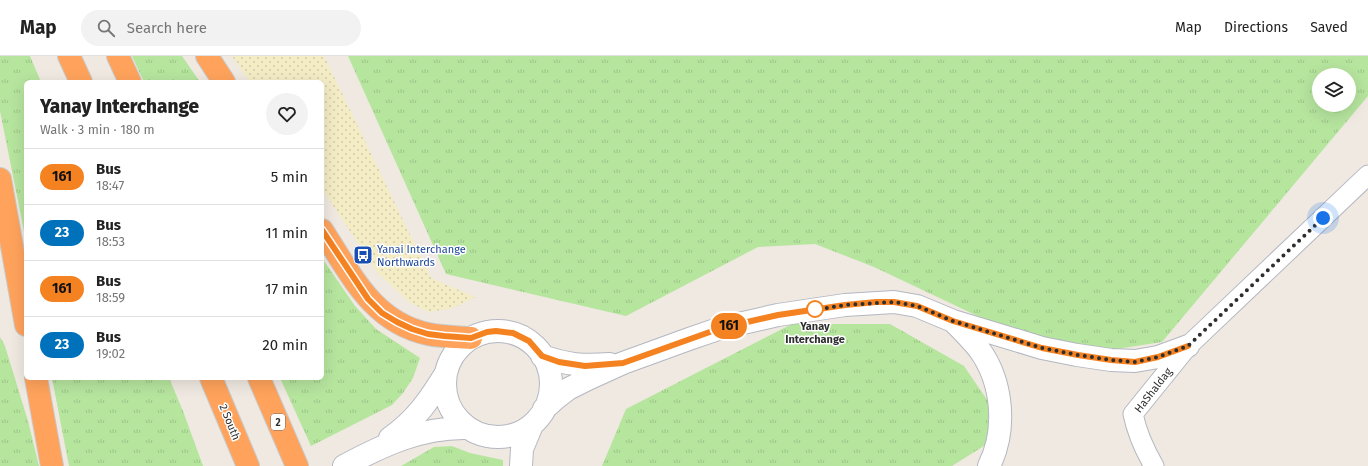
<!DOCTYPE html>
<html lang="en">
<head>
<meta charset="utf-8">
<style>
  :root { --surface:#fff; --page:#f2f2f2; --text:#222; --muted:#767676; --line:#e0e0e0 }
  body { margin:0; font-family:"Fira Sans",sans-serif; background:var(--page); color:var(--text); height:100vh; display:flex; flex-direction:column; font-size:15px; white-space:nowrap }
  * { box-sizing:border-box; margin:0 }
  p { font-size:13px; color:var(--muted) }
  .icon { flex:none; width:22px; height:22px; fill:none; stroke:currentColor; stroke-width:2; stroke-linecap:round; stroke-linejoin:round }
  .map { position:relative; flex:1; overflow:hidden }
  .panel { position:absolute; left:24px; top:24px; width:300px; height:300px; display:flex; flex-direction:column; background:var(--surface); border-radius:6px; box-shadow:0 4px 16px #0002 }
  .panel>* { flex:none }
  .badge { padding:0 8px; border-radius:13px; font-size:14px; line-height:26px }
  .buttons { position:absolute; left:1312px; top:12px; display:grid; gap:8px }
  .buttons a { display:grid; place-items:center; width:44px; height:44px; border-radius:50%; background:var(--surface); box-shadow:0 4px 16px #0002; font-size:20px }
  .you { position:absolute; width:20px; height:20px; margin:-10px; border:3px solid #fff; border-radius:50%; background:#1a73e8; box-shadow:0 0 0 6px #1a73e833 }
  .map>.badge { position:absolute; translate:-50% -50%; box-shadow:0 0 0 2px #fff }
  .round { display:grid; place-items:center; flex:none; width:42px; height:42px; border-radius:21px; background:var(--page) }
  .head { display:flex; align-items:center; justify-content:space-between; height:68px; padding:0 16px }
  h1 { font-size:19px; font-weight:800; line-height:30px }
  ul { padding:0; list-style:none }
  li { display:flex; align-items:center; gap:12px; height:56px; padding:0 16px; border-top:1px solid var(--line) }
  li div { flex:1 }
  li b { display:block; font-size:15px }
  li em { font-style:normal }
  li .badge { min-width:44px; font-weight:700; text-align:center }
  header { display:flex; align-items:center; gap:24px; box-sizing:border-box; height:56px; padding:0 20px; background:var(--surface); border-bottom:1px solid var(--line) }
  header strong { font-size:19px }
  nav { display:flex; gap:22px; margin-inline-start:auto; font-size:14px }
  .search { width:280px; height:36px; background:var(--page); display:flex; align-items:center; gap:10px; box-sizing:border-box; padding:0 14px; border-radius:22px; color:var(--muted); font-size:15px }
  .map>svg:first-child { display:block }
  .grass { fill:url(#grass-tufts); fill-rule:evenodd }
  .sand { fill:url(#sand-dots) }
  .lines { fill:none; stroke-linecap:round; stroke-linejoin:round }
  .street-casing { stroke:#b4b7c1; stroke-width:21 }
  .secondary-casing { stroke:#b4b7c1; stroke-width:24 }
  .highway-casing { stroke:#c9c9c9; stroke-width:24 }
  .street { stroke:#fff; stroke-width:19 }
  .secondary { stroke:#fff; stroke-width:22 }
  .highway { stroke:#ffa35c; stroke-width:22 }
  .line-casing { stroke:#fff; stroke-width:9 }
  .line { stroke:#f58220; stroke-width:6 }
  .walk { stroke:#2e2e2e; stroke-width:4; stroke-dasharray:0 7.2 }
  .stop-dot { fill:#fff; stroke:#f58220; stroke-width:2 }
  .labels { text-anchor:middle; stroke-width:3; stroke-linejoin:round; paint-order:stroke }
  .shield { fill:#fff; stroke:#6d6d6d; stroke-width:1 }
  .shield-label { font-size:10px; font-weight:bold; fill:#2e2e2e }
  .transit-label { font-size:11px; fill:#164399; stroke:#fff; text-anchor:start }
  .stop-label { font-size:11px; font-weight:bold; fill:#2e2e2e; stroke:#fff }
  .street-label { font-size:11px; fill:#2e2e2e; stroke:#fff }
</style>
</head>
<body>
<header>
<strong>Map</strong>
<div class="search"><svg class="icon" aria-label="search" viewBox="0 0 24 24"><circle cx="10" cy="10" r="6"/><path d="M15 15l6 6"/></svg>Search here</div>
<nav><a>Map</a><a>Directions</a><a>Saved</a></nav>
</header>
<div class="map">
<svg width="1368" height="410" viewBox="0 0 1368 410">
  <defs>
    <pattern id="grass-tufts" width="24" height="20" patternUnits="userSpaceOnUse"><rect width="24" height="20" fill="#b6e59e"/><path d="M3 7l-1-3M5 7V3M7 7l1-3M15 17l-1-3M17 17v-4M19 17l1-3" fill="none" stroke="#9dc588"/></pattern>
    <pattern id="sand-dots" width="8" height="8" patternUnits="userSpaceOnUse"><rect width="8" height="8" fill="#f3ecc5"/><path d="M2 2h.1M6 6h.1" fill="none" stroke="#d1cbaa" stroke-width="1.8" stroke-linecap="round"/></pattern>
  </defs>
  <rect width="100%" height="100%" fill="#efe9e1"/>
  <path class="grass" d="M0 0H30L41 26H26V185L0 55Z
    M132 0H182L200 26H144Z
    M348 0H1368V40L1162 286 1110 294 1051 286 986 264 874 211 815 188 758 191 626 260 446 218ZM1319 19H1349V49H1319Z
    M322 202 355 250 376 273 420 302 413 322 403 337 392 349 311 390 280 322H322Z
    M792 268H890L964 310 994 354 987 388 952 410H602L626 353Z
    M0 281 5 290 28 365 39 410H0Z
    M52 322H169L183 355 203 410H69Z
    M452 390 470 397 503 404V410H401L434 391Z"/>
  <path class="sand" d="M232 0H324L431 222 475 241 453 252 429 256 409 246 378 217 322 133V26H250Z"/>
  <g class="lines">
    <g class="street-casing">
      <path id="street" d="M1154 410C1144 393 1137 377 1133 358L1188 290 1368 119"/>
    </g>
    <g class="secondary-casing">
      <path id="secondary" d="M954 266C963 275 971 283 979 293 1003 326 1007 374 989 410
        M445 328a53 53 0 1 1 106 0a53 53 0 1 1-106 0Z
        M542 300C568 309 583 310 610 308
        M544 353 555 343 568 333 590 322 623 307 689 283 721 272 778 259 845 249 894 246 917 250 953 265 1042 292 1077 299 1111 304 1135 305 1158 301 1188 290
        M390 382C416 364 430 343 446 317
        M344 410C383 389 422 371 467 372
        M521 410 522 393 532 369"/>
    </g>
    <g class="highway-casing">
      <path id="highway" d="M69 0 81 26
        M118 0 130 26
        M207 0 224 26
        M0 123 26 269
        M322 174C351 218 372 266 428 278 442 281 457 281 471 282
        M36 322 52 410
        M211 322 248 410
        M259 322 297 410"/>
    </g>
    <use href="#street" class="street"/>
    <use href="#secondary" class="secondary"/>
    <use href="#highway" class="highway"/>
  </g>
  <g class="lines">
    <g class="line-casing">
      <path id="line" d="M322 174 368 243 382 257 397 266 412 273 428 278 444 280 471 282 487 276 496 275 513 277 529 285 542 300 559 306 585 310 623 307 721 272 778 259 845 249 876 246H894L917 250 953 265 1042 292 1078 299 1111 304 1135 306 1158 301 1188 290"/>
    </g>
    <use href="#line" class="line"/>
    <path class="walk" d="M815 253 814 254 845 249 894 246 917 250 953 265 1042 292 1078 299 1111 304 1135 306 1158 301 1188 290 1323 162"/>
  </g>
  <defs>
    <g id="bus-square" transform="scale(1)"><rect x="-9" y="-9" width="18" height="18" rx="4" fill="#1a4fb4" stroke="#fff"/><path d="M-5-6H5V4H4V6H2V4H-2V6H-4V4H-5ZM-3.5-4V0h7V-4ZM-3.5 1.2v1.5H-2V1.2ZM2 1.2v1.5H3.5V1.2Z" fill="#fff"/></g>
  </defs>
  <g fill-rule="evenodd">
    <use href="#bus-square" x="363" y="199"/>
  </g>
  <circle class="stop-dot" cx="815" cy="253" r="8"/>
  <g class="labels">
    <rect class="shield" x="271" y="358" width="14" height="16" rx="3"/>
    <g class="shield-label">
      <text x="278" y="370">2</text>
    </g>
    <g class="transit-label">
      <text x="377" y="197">Yanai Interchange<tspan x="377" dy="13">Northwards</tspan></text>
    </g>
    <g class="stop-label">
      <text x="815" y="274">Yanay<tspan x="815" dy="13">Interchange</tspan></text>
    </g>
    <g class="street-label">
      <text transform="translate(1153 334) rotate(-52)" y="4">HaShaldag</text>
      <text transform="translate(230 366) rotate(68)" y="4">2 South</text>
    </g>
  </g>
</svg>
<div class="buttons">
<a><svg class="icon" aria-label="layers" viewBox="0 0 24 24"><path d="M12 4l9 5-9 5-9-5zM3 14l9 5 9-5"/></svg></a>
</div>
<div class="you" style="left:1323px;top:162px"></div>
<b class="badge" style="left:729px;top:270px;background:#f58220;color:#111">161</b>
<section class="panel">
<div class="head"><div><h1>Yanay Interchange</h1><p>Walk · 3 min · 180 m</p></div><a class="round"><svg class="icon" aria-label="heart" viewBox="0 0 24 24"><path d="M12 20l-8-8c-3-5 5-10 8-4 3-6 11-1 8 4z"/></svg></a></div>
<ul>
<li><span class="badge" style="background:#f58220;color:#111">161</span><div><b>Bus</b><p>18:47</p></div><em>5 min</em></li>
<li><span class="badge" style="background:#0072bc;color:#fff">23</span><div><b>Bus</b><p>18:53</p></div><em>11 min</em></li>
<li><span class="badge" style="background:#f58220;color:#111">161</span><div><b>Bus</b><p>18:59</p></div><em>17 min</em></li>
<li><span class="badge" style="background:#0072bc;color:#fff">23</span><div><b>Bus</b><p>19:02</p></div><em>20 min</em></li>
</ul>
</section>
</div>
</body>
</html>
